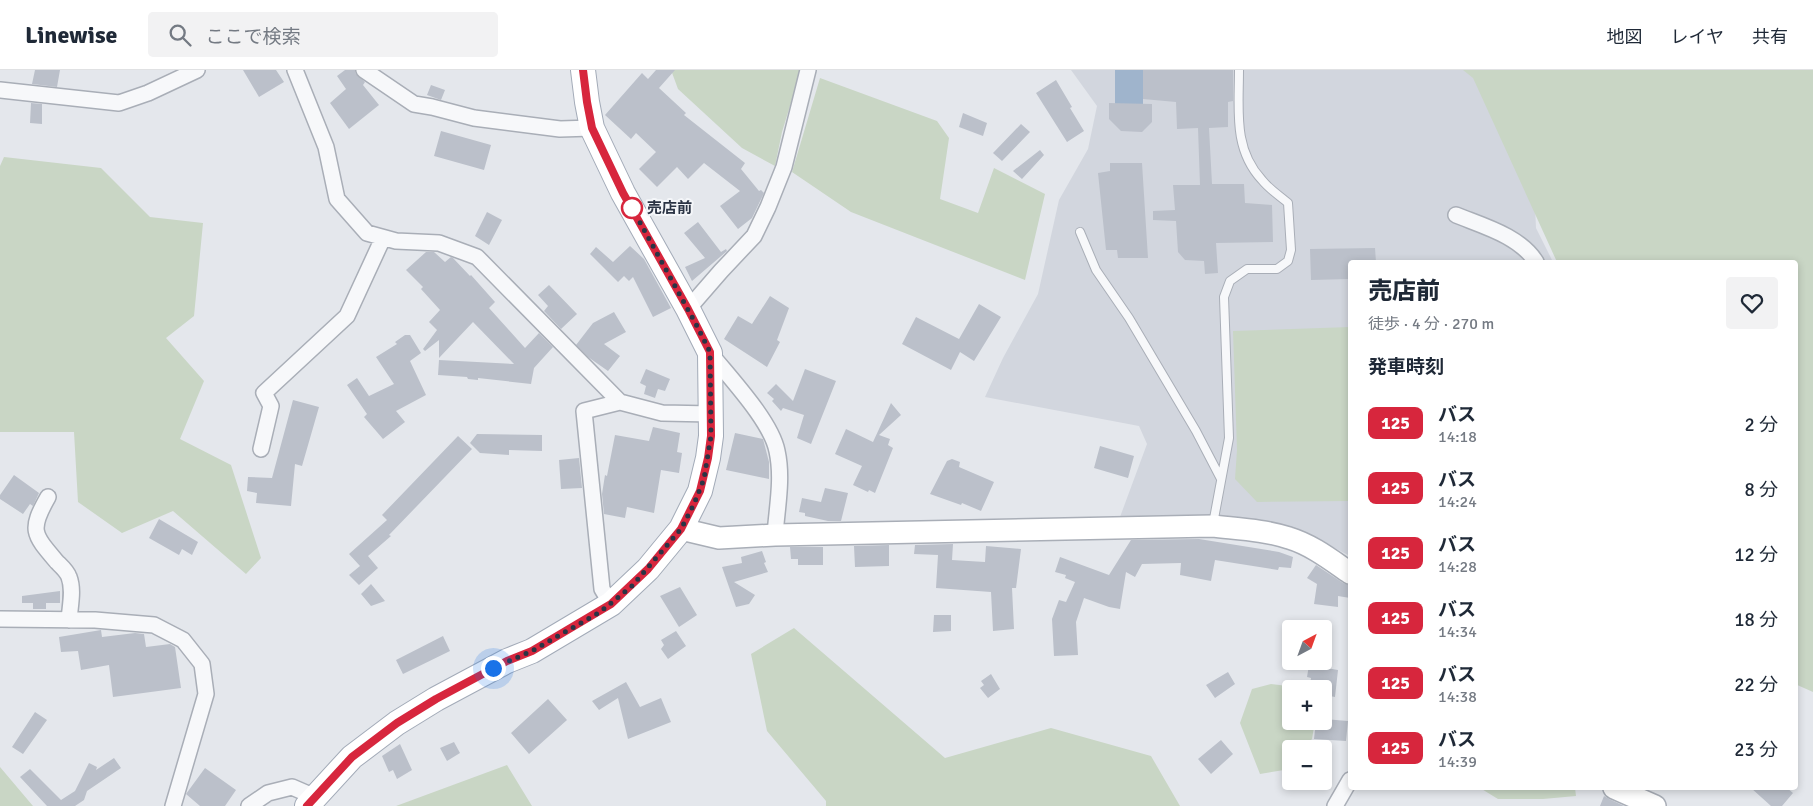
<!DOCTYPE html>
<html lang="ja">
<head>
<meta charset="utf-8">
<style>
  :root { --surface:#fff; --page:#f2f2f3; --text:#1f2937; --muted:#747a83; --line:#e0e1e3 }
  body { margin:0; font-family:Signika,"Noto Sans JP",sans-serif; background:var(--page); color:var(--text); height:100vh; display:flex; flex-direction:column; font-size:19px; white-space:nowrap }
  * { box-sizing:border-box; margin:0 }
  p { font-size:16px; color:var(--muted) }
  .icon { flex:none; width:28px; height:28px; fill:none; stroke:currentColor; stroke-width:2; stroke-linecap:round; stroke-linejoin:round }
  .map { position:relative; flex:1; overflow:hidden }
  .panel { position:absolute; left:1348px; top:190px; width:450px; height:530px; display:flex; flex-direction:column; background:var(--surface); border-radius:5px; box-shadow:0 2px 8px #0003 }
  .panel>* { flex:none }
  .badge { padding:0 10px; border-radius:8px; font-size:18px; line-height:32px }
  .needle { width:32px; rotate:41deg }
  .fabs { position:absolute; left:1282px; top:550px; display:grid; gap:10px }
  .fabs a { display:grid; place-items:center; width:50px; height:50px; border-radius:5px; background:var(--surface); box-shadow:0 2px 8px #0003; font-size:25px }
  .you { position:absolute; width:25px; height:25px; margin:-12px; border:4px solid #fff; border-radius:50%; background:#1a73e8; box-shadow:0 0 0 8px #1a73e833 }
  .map>.badge { position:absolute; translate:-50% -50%; box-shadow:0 0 0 2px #fff }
  h2 { padding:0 20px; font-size:19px; line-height:45px }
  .round { display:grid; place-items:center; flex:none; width:52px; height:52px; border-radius:5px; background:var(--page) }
  .overview { display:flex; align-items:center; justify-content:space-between; height:85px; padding:0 20px }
  h1 { font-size:24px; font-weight:800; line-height:38px }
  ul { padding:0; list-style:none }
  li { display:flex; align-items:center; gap:15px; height:65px; padding:0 20px }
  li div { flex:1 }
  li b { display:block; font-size:19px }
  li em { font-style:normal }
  li .badge { min-width:55px; font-weight:700; text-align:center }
  header { display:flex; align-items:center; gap:30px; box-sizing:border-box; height:70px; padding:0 25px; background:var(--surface); border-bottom:1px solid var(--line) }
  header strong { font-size:24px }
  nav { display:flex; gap:28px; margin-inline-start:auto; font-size:18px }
  .search { width:350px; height:45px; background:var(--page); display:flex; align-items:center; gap:12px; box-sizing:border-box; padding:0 18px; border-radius:5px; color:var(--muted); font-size:19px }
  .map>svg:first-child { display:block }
  .built { fill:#d2d6de }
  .green { fill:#c9d6c5 }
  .water { fill:#9fb4cc }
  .building { fill:#bbc0ca }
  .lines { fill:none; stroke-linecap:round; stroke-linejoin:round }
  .lane-casing { stroke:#a9aeb7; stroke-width:10 }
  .street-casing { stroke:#a9aeb7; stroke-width:18 }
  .secondary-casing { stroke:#a9aeb7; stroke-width:24 }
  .primary-casing { stroke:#a3abb8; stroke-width:26 }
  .lane { stroke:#f7f8fa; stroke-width:8 }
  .street { stroke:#f7f8fa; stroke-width:15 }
  .secondary { stroke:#fff; stroke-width:21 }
  .primary { stroke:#fff; stroke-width:24 }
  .line-casing { stroke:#fff; stroke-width:11 }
  .line { stroke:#d7263d; stroke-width:8 }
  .walk { stroke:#2b3445; stroke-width:5; stroke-dasharray:0 9 }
  .stop-dot { fill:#fff; stroke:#d7263d; stroke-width:2.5 }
  .labels { text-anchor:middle; stroke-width:4; stroke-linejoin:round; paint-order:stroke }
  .stop-label { font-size:15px; font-weight:bold; fill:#2b3445; stroke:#f4f6f9; text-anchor:start }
</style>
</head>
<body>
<header>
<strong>Linewise</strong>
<div class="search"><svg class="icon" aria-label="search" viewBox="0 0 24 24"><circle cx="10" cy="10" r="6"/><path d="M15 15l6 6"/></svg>ここで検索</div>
<nav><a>地図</a><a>レイヤ</a><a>共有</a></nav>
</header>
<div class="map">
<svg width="1813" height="736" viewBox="0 0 1813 736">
  <rect width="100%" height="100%" fill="#e4e7ec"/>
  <path class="built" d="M1071 0H1529L1536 158 1553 192H1350V486L1323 472 1264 455 1120 447 1147 374 1139 356 985 327 1003 288 1038 224 1059 130 1088 79 1097 36Z"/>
  <path class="green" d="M671 0H801L782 62 775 96 742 78 678 19Z
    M1463 0H1813V622L1795 614V192H1557L1473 8Z
    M820 8 937 51 949 68 940 129 978 143 994 98 1045 124 1025 210 851 142 792 102Z
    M4 87 101 98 150 147 203 153 194 246 166 268 204 311 180 369 231 395 261 488 246 504 173 441 122 463 78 432 74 362H0V96Z
    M1350 257V431L1257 432 1235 409 1237 380 1233 261Z
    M794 558 945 688 1051 658 1151 686 1180 736H826V731L767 661 751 584Z
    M1271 614 1304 618 1305 619H1291V651H1315L1312 669 1303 679H1291V692L1284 700 1260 704 1240 653 1252 619Z
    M507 695 532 736H396Z
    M0 697 33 736H0Z
    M1480 718H1575L1576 726 1543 729H1498Z"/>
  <path class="water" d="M1115 0H1143V34H1115Z"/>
  <path class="building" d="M35 0H60L57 17 32 14Z
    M243 0H276L284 12 259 27Z
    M345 0H355L356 4 365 12 363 15 379 35 349 59 330 33 346 19 337 6Z
    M656 0H675L659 18 686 43 684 45 745 93 741 99 759 121 761 120 764 123 752 148 738 159 720 136 740 121 704 93 688 109 677 97 657 117 639 99 656 82 636 63 631 69 605 45 642 3 648 9Z
    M1143 0H1233V31L1228 32V57L1209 58 1212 114H1244L1245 133 1272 135 1273 172 1216 173 1218 203 1205 204 1204 191 1185 190 1178 182 1176 151 1153 150V141L1175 140 1173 115H1200L1198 58 1177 59 1176 32 1143 29Z
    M1056 10 1072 37 1070 38 1084 61 1067 72 1036 23Z
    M431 15 445 20 441 30 427 25Z
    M31 33 42 34V54L30 53Z
    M1109 33 1152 34V52L1142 62 1121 61 1109 49Z
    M963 43 987 53 983 66 959 57Z
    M1021 54 1030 62 1002 91 993 83Z
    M441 61 491 75 484 100 434 86Z
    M1040 80 1044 85 1022 109 1013 101Z
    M1110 93H1142L1148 188H1118L1117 180H1106L1098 103 1110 101Z
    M487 142 502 150 489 175 475 166Z
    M698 152 721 182 726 179 727 181 692 211 685 197 705 188 684 163Z
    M630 176 644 189 671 238 653 247 633 207 629 211 624 206 618 212 590 184 596 177 613 192Z
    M1375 178 1376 192H1350V209L1311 210 1310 179Z
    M426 182H434L445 192 451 187 453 188 470 206 471 205 495 232 489 238 525 278 539 263 553 277 534 298 531 314 478 308V310L468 309 467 307 438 305 439 290 514 294 473 252 439 288V270L425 281 423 279 437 260 429 252 440 240 421 219 423 217 406 200Z
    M549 215 577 244 561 259 544 241 548 236 538 225Z
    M770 226 789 238 777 270 780 272 767 297 724 269 738 246 752 254Z
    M979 234 1001 247 974 291 960 282 951 300 902 274 916 247 959 269Z
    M614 242 626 262 604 274 620 286 608 301 588 287 576 275 593 253Z
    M405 265H410L421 283 410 291 426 325 396 341 405 352 383 369 364 347 367 344 347 315 357 308 369 326 394 314 376 287 397 274 395 272Z
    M646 299 670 309 665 321 658 319 655 328 644 324 646 316 640 313Z
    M805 299 836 311 811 374 797 368 804 345 783 338 781 341 772 331 774 329 767 323 776 314 793 331Z
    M293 330 319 337 302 396 295 394 291 436 256 433 257 423 247 421 248 407 272 408Z
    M891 333 901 345 879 365 890 369 888 375 893 378 875 423 869 420 868 422 853 415 862 396 835 384 846 359 873 372Z
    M653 357 680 363 677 382 682 383 679 403 661 400 654 443 627 437 625 448 604 444 602 424 605 405 607 406 615 365 649 371Z
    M735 363 763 369 769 392V409L726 400Z
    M477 364 542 365V381L509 380V385L480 383 470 373Z
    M458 366 472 379 389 465 391 466 368 486 378 498 359 515 349 505 360 496 349 484 387 450 382 445Z
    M1100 376 1134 386 1128 408 1094 398Z
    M579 388 582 418 561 419 559 390Z
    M952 389 960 392 959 397 994 412 981 441 962 433 961 435 930 424 947 391Z
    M14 405 39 423 33 436 30 434 23 444 0 429V425Z
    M825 418 848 423 841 451H828L805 446V443L799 442 802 428 821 432Z
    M159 449 198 472 192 485 182 479 179 485 149 468Z
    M1199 469 1279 482 1293 487 1291 498 1279 497 1278 500 1215 490 1211 511 1180 505 1181 493 1142 494 1135 507 1126 502 1120 539 1109 537 1084 528 1076 552 1078 585 1054 586 1052 549 1059 530 1066 532 1075 512 1065 508 1066 505 1055 502 1060 487 1109 505 1131 470Z
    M953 474 952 490 985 492 986 476 1021 479 1016 518H1012L1014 559 993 561 991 522 936 518 938 485 914 484 915 475Z
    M889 475V496L855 497 854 476Z
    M790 477H823V495H798V489H791Z
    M762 481 766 492 764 493 768 502 734 512 755 525 749 534 736 537 722 497 742 493 741 487Z
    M1316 495 1343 513 1350 515V528L1338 526V537L1314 534 1317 514 1307 508Z
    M371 514 385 531 371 536 361 524Z
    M680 517 697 545 679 557 660 526Z
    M60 521V533H46V539H33V533H22V526Z
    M934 545H951V561L933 562Z
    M101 560 102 567 135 563 144 564 146 577 170 574 175 577 181 618 113 627 109 595 81 600 78 581 61 582 59 567Z
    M676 561 686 576 668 589 661 579 664 575 661 570Z
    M443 566 450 581 403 604 396 590Z
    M1309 595 1338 600 1335 627 1324 625V619H1309L1311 608 1307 607Z
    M1228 602 1235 614 1215 628 1206 615Z
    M991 604 1000 619 988 628 980 618 984 615 981 611Z
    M626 612 640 637 661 628 671 652 628 669 618 628 599 640 592 631Z
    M548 629 567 650 529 684 511 663Z
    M35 642 47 650 23 684 12 677Z
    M1324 649 1348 651 1346 671 1314 669 1316 651H1324Z
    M1221 670 1233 684 1211 704 1198 689Z
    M454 672 460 683 447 691 440 678Z
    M400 674 412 700 397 709 393 700 389 702 382 686Z
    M114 688 121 698 87 721 84 730 75 736H47L20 707 30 699 61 730 75 721 89 693 97 697 96 700Z
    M205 698 236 720 225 736H200L186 724Z
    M1751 718H1787L1793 723 1782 736H1771Z
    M1604 726 1609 729 1624 736H1600Z"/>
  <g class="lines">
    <g class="lane-casing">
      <path id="lane" d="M1080 162 1096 200 1129 248 1196 361 1221 409
        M1213 454 1229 368 1224 227 1230 211 1247 199H1277L1288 191 1291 180 1288 133C1280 126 1269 119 1262 110 1233 79 1239 40 1239 0"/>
    </g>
    <g class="street-casing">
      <path id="street" d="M295 0 326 77 337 129 367 163 396 171 439 173 477 187 620 332
        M364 0 414 34 432 37 474 48 560 59 592 58
        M0 20 119 33 148 23 197 0
        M1456 145C1483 156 1520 166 1536 192
        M688 239 721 201 754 166 768 137 784 97 808 0
        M710 283C730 308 771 351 777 381 783 408 777 437 775 465
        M261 379 271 336 264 323 347 246 383 168
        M48 427C29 460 33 464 57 492 61 496 67 501 69 507 74 520 70 536 69 550
        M611 534 602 519 584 341 620 332 662 343 712 344
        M0 549 95 550 154 555 183 570 202 594 206 624 173 736
        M249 736 268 723 292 717 315 727
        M1335 736 1350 710"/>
    </g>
    <g class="secondary-casing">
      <path id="secondary" d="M681 459 719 468 775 465 1212 456C1238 459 1265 460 1289 468 1312 475 1331 490 1350 503
        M1614 718 1655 736"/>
    </g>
    <g class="primary-casing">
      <path id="primary" d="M307 736 352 687 397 653 436 629 507 591 532 581 611 534 648 499 681 459 700 421 708 388 711 366 710 283 688 239 623 123 592 58 587 32 583 0"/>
    </g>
    <use href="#lane" class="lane"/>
    <use href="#street" class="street"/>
    <use href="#secondary" class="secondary"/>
    <use href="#primary" class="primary"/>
  </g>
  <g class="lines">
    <g class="line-casing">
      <path id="line" d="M307 736 352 687 397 653 436 629 507 591 532 581 611 534 648 499 681 459 700 421 708 388 711 366 710 282 688 239 623 123 592 58 587 32 583 0"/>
    </g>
    <use href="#line" class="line"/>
    <path class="walk" d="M493 598 532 581 600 542 632 516 681 459 694 434 704 409 711 366 710 282 697 256 632 138"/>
  </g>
  <circle class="stop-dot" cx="632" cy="138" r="10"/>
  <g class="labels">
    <g class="stop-label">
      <text x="647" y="143">売店前</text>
    </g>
  </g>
</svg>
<div class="fabs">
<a><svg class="needle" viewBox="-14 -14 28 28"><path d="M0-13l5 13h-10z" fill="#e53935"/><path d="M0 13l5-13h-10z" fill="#747a83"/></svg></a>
<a>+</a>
<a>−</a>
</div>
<div class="you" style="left:493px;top:598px"></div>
<section class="panel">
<div class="overview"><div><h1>売店前</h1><p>徒歩 · 4 分 · 270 m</p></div><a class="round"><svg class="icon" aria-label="heart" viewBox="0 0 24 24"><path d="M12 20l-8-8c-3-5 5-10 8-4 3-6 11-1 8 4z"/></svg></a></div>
<h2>発車時刻</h2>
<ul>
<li><span class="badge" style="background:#d7263d;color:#fff">125</span><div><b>バス</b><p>14:18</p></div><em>2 分</em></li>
<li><span class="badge" style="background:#d7263d;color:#fff">125</span><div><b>バス</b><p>14:24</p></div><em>8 分</em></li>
<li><span class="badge" style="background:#d7263d;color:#fff">125</span><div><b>バス</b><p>14:28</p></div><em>12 分</em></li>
<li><span class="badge" style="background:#d7263d;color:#fff">125</span><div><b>バス</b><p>14:34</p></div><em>18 分</em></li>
<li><span class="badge" style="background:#d7263d;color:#fff">125</span><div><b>バス</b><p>14:38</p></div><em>22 分</em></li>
<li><span class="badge" style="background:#d7263d;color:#fff">125</span><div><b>バス</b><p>14:39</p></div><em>23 分</em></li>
</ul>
</section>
</div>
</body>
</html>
